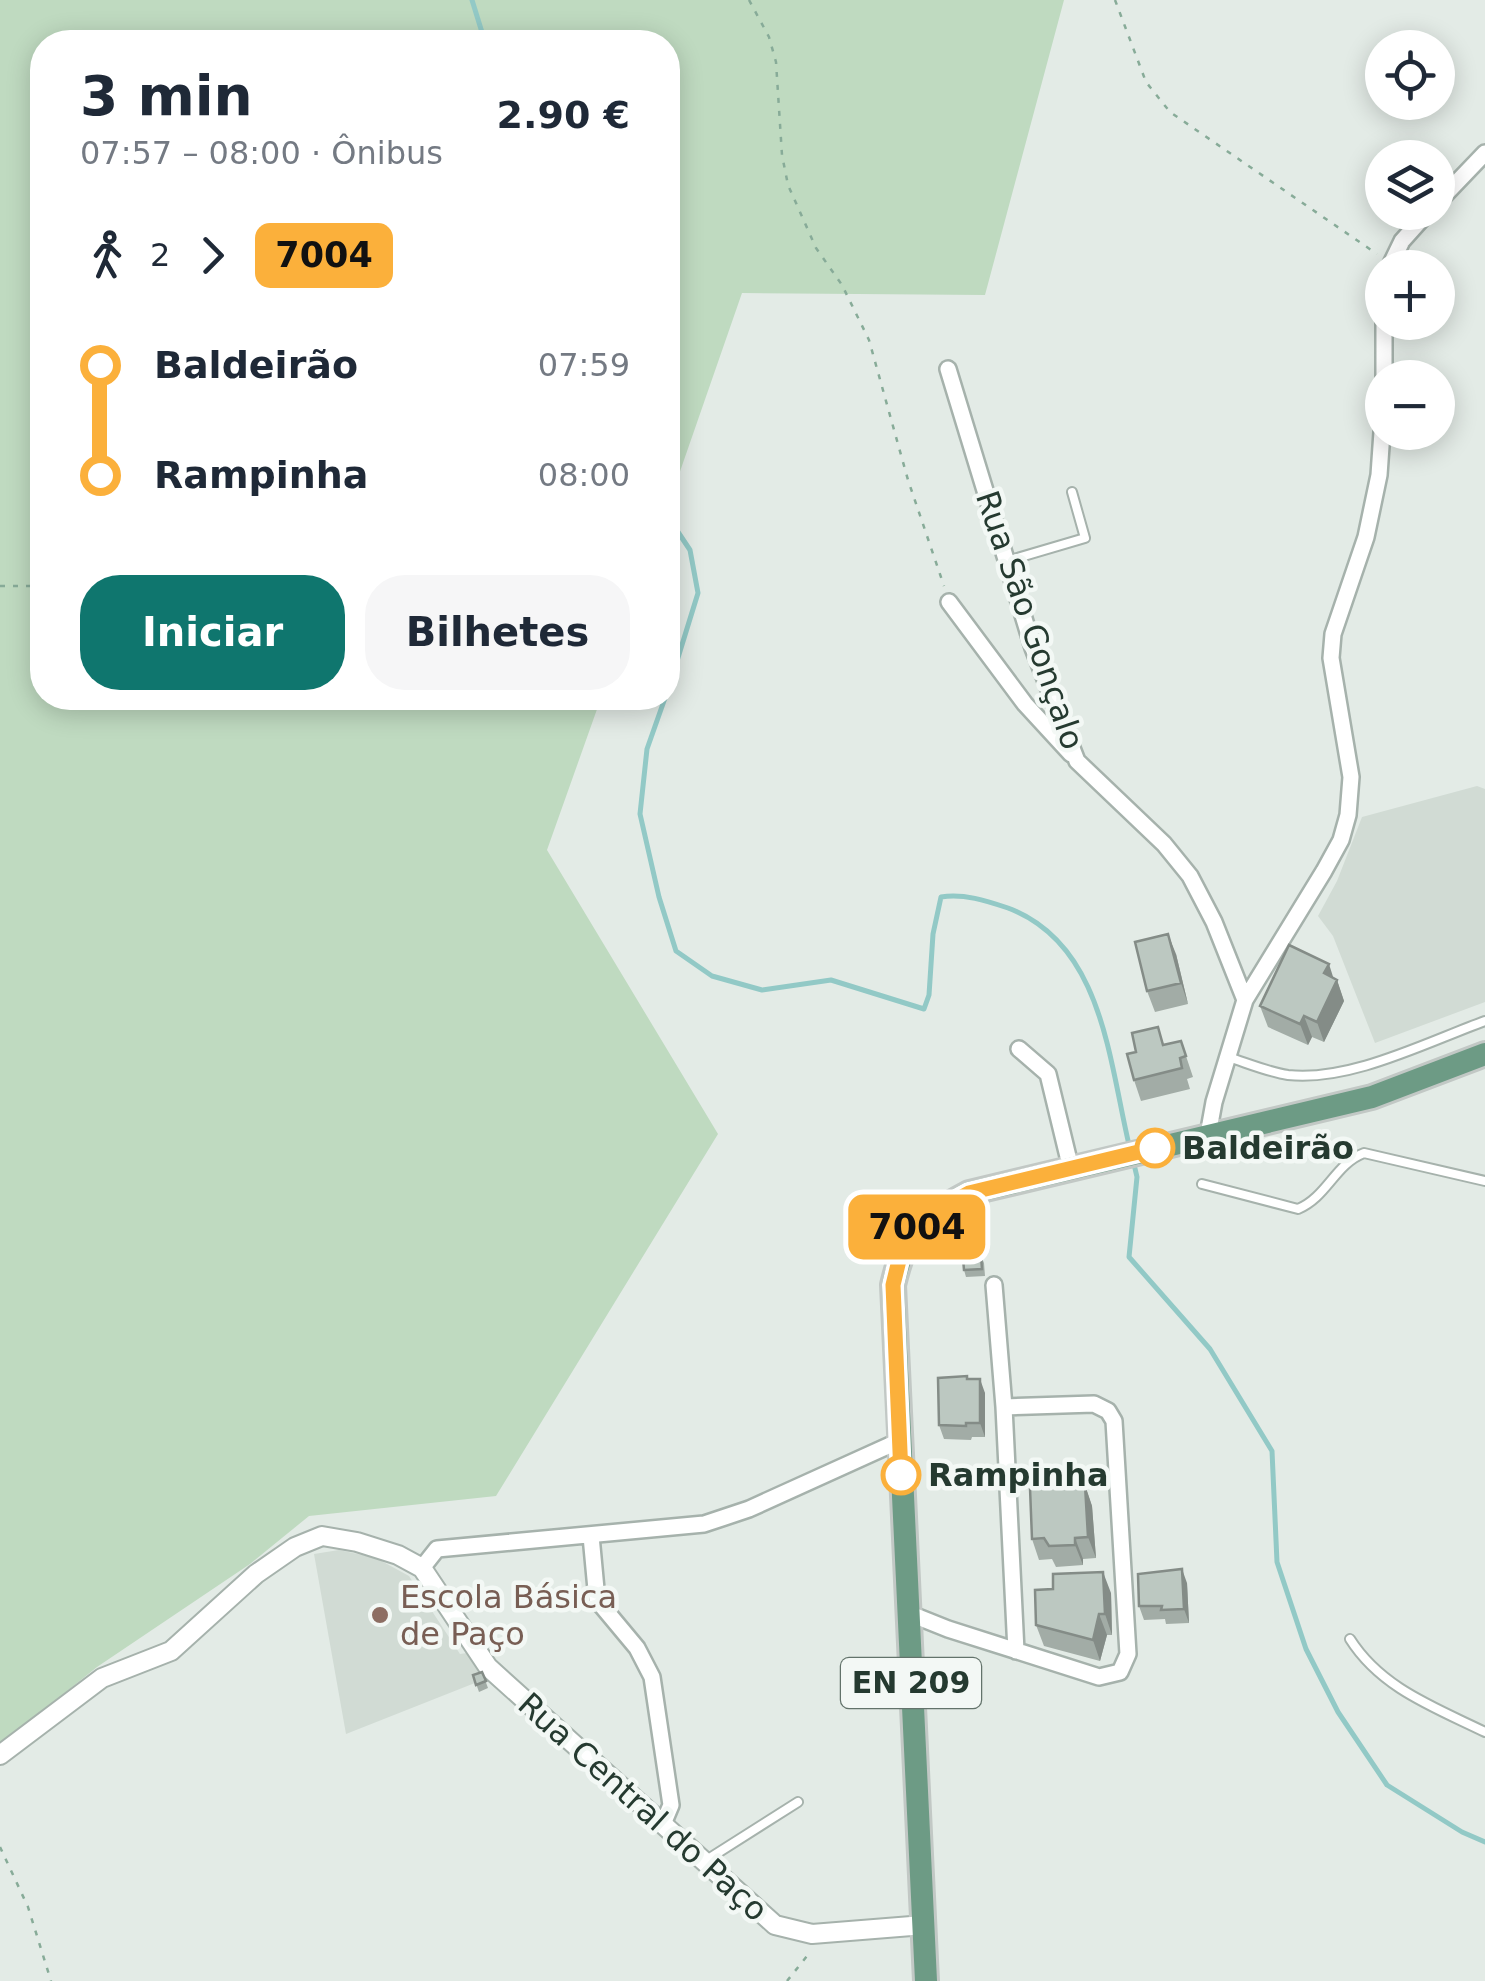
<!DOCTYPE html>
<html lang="pt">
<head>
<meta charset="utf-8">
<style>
  :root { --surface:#fff; --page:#f6f6f7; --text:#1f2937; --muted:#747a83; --accent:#0f766e }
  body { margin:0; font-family:"DejaVu Sans",sans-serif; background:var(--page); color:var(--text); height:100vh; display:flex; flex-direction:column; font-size:38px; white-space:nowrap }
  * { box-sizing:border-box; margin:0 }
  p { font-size:32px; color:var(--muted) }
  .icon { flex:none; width:55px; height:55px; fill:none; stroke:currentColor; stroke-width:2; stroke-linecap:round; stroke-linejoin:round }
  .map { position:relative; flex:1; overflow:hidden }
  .drawer { position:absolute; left:30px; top:30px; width:650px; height:680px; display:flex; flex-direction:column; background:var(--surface); border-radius:40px; box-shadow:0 5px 25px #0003 }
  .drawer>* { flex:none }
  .badge { padding:0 20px; border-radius:15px; font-size:35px; line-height:65px }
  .fabs { position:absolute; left:1365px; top:30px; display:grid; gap:20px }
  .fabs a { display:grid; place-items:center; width:90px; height:90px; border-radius:50%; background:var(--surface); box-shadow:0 5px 25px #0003; font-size:50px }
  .map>.badge { position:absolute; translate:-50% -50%; box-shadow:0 0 0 5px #fff }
  .legs { display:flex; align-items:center; gap:15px; height:110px; padding:0 50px; font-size:32px }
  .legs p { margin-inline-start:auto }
  .overview { display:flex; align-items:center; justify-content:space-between; height:170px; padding:0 50px }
  h1 { font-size:55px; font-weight:800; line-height:75px }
  .button { display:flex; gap:20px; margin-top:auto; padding:20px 50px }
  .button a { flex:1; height:115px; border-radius:40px; background:var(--accent); color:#fff; font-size:40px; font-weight:800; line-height:115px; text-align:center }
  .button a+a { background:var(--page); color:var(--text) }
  ul { padding:0 50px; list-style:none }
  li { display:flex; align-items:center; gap:35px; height:110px; font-size:38px }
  li i { display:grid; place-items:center; width:15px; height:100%; margin:0 12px; background:currentColor }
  li i::after { content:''; width:25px; height:25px; margin:-12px; border:8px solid; border-radius:50%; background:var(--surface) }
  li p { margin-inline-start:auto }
  li:first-child i { background:linear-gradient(#0000 50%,currentColor 0) }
  li:last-child i { background:linear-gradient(currentColor 50%,#0000 0) }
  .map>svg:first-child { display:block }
  .built { fill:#d1dbd4 }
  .green { fill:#bfdac0 }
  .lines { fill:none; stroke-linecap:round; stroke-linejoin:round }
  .stream { stroke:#92c9c6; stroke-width:5 }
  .service-casing { stroke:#a6b2ac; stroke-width:12 }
  .minor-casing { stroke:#a6b2ac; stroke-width:20 }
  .tertiary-casing { stroke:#a6b2ac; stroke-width:22 }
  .primary-casing { stroke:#c2c8c5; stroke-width:28 }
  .path { stroke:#87ab98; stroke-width:2.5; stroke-dasharray:5 8; stroke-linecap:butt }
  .service { stroke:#fff; stroke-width:8 }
  .minor { stroke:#fff; stroke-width:15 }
  .tertiary { stroke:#fff; stroke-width:18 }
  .primary { stroke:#6d9b85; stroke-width:22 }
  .wall { fill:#a2aca6 }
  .shaded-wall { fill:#848c87 }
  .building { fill:#bcc8c1; stroke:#848c87; stroke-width:2.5 }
  .line-1-casing { stroke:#fff; stroke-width:22 }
  .line-1 { stroke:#fbb03b; stroke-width:15 }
  .stop-1-dot { fill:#fff; stroke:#fbb03b; stroke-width:5 }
  .education-dot { fill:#8d6e63; stroke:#f3f8f5; stroke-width:4 }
  .labels { text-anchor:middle; stroke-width:9; stroke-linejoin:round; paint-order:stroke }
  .shield { fill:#f3f8f5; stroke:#63736b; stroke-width:2.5 }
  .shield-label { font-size:30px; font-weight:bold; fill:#253a30 }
  .street-label { font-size:32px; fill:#253a30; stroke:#f3f8f5 }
  .stop-label { font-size:32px; font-weight:bold; fill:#253a30; stroke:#f3f8f5; text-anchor:start }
  .education-label { font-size:32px; fill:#785e54; stroke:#f3f8f5; text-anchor:start }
</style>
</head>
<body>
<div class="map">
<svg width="1485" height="1981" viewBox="0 0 1485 1981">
  <rect width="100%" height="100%" fill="#e3ebe6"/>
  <path class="built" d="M1477 786 1485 789V1002L1375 1043 1333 936 1318 916 1337 881 1362 817Z
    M339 1550 376 1558 409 1576 460 1654 467 1653 485 1679 346 1734 314 1554Z"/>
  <path class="green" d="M0 0H1064L985 295 742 293 668 506V42H42V698H601L547 850 718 1134 496 1496 309 1516 250 1564 97 1667 0 1745Z"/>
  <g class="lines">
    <path class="stream" d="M472 0 485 42
      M668 517 690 550 698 593 668 690
      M665 698 647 749 640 814 659 897 676 951 712 976 762 990 831 980 924 1009 929 995 933 934 941 897C963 893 987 901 1008 908 1104 944 1109 1063 1130 1149
      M1133 1160 1137 1177 1129 1257 1210 1349 1272 1451 1277 1562 1306 1649 1338 1712 1387 1785 1462 1832 1485 1842"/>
    <g class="service-casing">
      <path id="service" d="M1007 561 1085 538 1072 492
        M1228 1057C1247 1063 1268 1072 1288 1075 1350 1082 1427 1042 1485 1021
        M1202 1184 1298 1209C1327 1197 1335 1164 1364 1153L1485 1181
        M1350 1639C1381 1688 1434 1707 1485 1732
        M705 1861 798 1802"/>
    </g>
    <g class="minor-casing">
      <path id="minor" d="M1438 202 1485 153
        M1389 268 1402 241 1428 212
        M1384 322V378
        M948 369 1033 648 1077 761 1164 844 1190 876 1214 922 1245 1000
        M949 602 1025 704 1071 754
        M1019 1049 1048 1074 1071 1169
        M1208 1135 1214 1102 1245 1000 1324 871 1341 840 1348 815 1351 777 1331 658 1333 634 1366 537 1379 475 1382 432
        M994 1285 1004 1407 1016 1651
        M591 1536 597 1600 637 1648 652 1677 671 1805 663 1824
        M422 1568 437 1549 704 1524 749 1509 899 1441
        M908 1613 948 1629 1099 1677 1120 1672 1128 1654 1114 1421 1108 1411 1094 1404 1004 1407"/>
    </g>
    <g class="tertiary-casing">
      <path id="tertiary" d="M0 1755 102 1678 171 1651 256 1574 295 1547 322 1536 357 1542 398 1555 422 1568 488 1667 775 1925 812 1934 924 1925"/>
    </g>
    <g class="primary-casing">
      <path id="primary" d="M926 1981 893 1285C906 1230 919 1220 969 1193L1372 1097 1485 1054"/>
    </g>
    <path class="path" d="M749 0 769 37 776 62 782 155 788 185 816 248 842 285 869 340 908 480 944 586
      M1115 0 1146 82 1170 112 1377 254
      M0 586H42
      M0 1847 28 1907 51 1981
      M787 1981 811 1951"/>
    <use href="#service" class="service"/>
    <use href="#minor" class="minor"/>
    <use href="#tertiary" class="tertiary"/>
    <use href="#primary" class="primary"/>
  </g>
  <path class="wall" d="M1176 954 1188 1004 1155 1012 1147 991Z
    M1334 978 1337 980 1344 1001 1324 1042 1312 1037 1308 1045 1268 1027 1260 1006Z
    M1158 1027 1164 1045 1181 1041 1193 1077 1187 1079 1190 1089 1141 1101 1134 1080 1136 1052Z
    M981 1256 984 1263 985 1276 966 1277 964 1270Z
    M968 1379 985 1393V1437H972L971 1440 944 1439 939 1425Z
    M1085 1485 1092 1506 1096 1558 1083 1559V1565L1056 1567 1052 1559 1039 1560 1032 1539Z
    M1187 1583 1189 1623 1166 1624 1165 1619 1144 1620 1139 1606Z
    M1111 1593 1112 1635H1107L1100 1661 1044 1646 1036 1625Z
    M482 1672 488 1688 479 1692 473 1675Z"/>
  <path class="shaded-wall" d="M1168 934 1176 954 1188 1004 1181 983Z
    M1329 964 1335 983 1337 980 1344 1001 1324 1042 1317 1022 1324 973Z
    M1304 1016 1312 1037 1308 1045 1300 1024Z
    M980 1379 985 1393V1437L980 1423Z
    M1085 1485 1092 1506 1096 1558 1088 1537Z
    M1075 1538 1083 1559V1565L1075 1545Z
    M1182 1569 1187 1583 1189 1623 1184 1609Z
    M1103 1572 1111 1593 1112 1635 1105 1614Z
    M1099 1614 1107 1635 1100 1661 1093 1640Z"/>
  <path class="building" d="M1168 934 1181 983 1147 991 1135 942Z
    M1289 945 1329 964 1324 973 1337 980 1317 1022 1304 1016 1300 1024 1260 1006Z
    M1158 1027 1163 1045 1181 1041 1186 1056 1180 1058 1182 1068 1134 1080 1127 1054 1136 1052 1132 1033Z
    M981 1256 982 1269 964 1270 963 1258Z
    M967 1376V1379H980V1423H966V1426L939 1425 938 1378Z
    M1041 1484 1085 1485 1088 1537 1075 1538V1545L1049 1546 1044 1538 1032 1539 1030 1488H1041Z
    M1182 1569 1184 1609 1161 1610 1162 1606H1139L1138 1574Z
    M1103 1572 1105 1614H1099L1093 1640 1036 1625 1035 1590 1053 1589V1574Z
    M482 1672 486 1681 476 1685 473 1675Z"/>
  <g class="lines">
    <g class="line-1-casing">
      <path id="line-1" d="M901 1475 893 1285 902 1248 918 1227 938 1210 969 1193 1155 1148"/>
    </g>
    <use href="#line-1" class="line-1"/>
  </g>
  <g class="stop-1-dot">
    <circle cx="1155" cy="1148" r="18"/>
    <circle cx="901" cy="1475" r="18"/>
  </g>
  <circle class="education-dot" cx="380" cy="1615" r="10"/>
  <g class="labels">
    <rect class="shield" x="841" y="1658" width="140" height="50" rx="8"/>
    <g class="shield-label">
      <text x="911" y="1693">EN 209</text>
    </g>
    <g class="street-label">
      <text transform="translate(1030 620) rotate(71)" y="11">Rua São Gonçalo</text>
      <text transform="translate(643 1807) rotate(42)" y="11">Rua Central do Paço</text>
    </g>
    <g class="stop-label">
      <text x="1182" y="1159">Baldeirão</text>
      <text x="928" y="1486">Rampinha</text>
    </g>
    <g class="education-label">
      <text x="400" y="1608">Escola Básica<tspan x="400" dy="37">de Paço</tspan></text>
    </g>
  </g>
</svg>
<div class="fabs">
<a><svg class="icon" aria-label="locate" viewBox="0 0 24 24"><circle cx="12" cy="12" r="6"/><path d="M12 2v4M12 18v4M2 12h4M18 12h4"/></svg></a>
<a><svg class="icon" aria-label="layers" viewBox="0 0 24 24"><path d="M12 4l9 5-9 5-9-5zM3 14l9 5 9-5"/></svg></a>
<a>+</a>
<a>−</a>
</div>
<b class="badge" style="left:917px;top:1227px;background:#fbb03b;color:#111">7004</b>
<section class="drawer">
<div class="overview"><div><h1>3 min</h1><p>07:57 – 08:00 · Ônibus</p></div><b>2.90 €</b></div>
<div class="legs"><svg class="icon" aria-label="walk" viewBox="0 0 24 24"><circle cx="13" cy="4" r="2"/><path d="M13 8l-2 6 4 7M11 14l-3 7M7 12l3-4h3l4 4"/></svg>2<svg class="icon" aria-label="forward" viewBox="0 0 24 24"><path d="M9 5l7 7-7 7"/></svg><b class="badge" style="background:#fbb03b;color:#111">7004</b></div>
<ul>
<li><i style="color:#fbb03b"></i><b>Baldeirão</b><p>07:59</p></li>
<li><i style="color:#fbb03b"></i><b>Rampinha</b><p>08:00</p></li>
</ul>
<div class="button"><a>Iniciar</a><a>Bilhetes</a></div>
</section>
</div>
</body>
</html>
